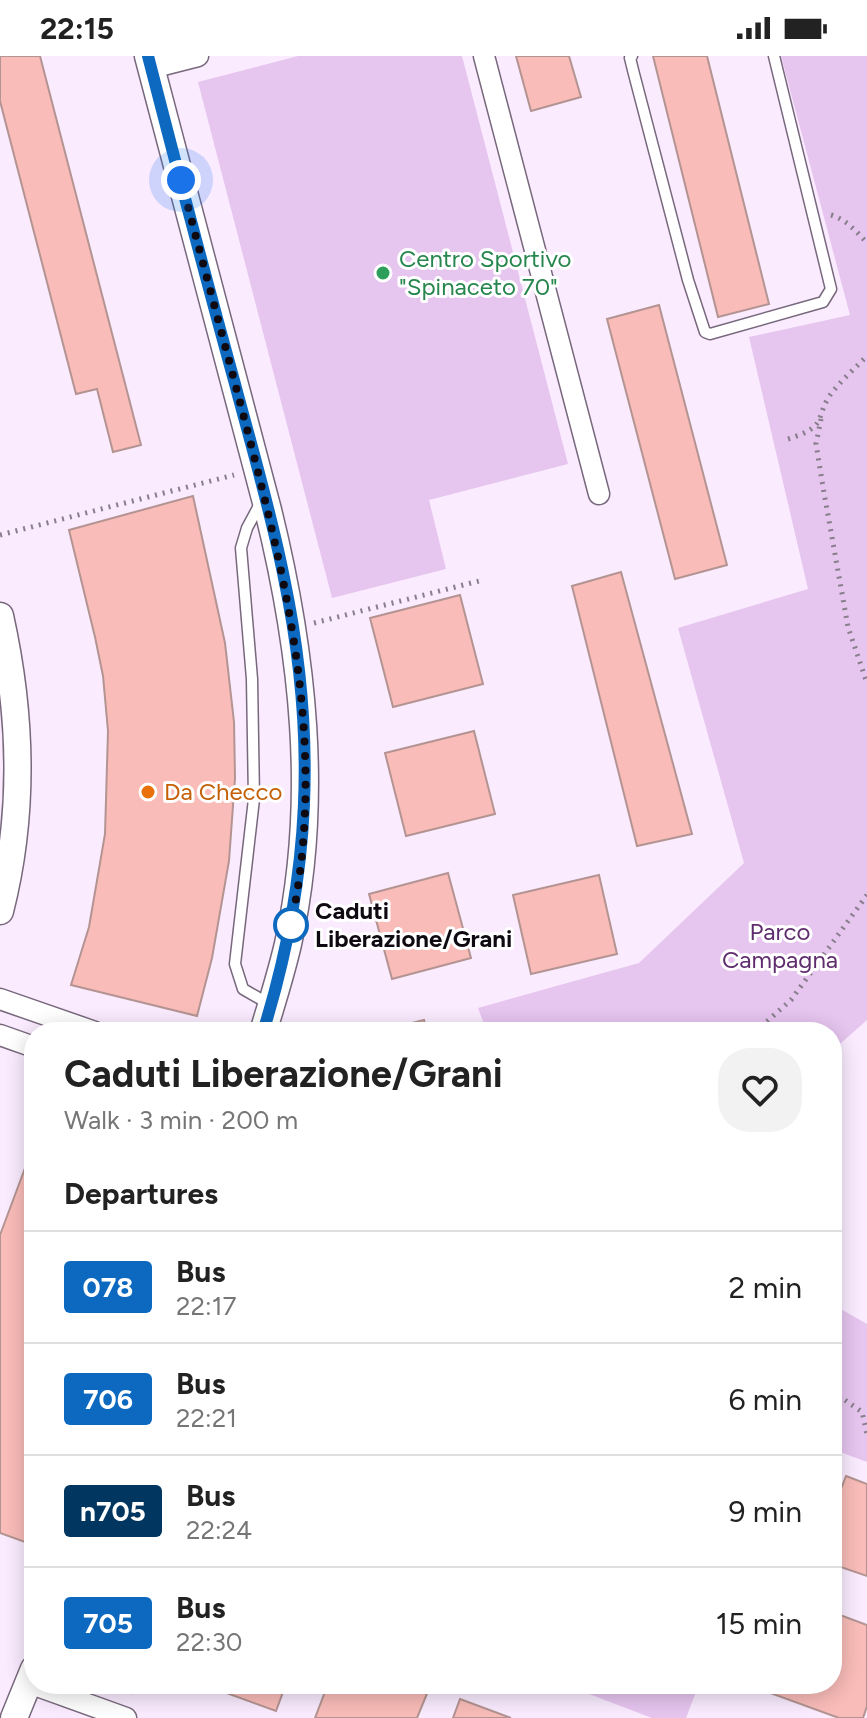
<!DOCTYPE html>
<html lang="en">
<head>
<meta charset="utf-8">
<style>
  :root { --surface:#fff; --page:#f2f2f2; --text:#222; --muted:#767676; --line:#e0e0e0 }
  body { margin:0; font-family:Figtree,sans-serif; background:var(--page); color:var(--text); height:100vh; display:flex; flex-direction:column; font-size:30px; white-space:nowrap }
  * { box-sizing:border-box; margin:0 }
  p { font-size:26px; color:var(--muted) }
  .icon { flex:none; width:44px; height:44px; fill:none; stroke:currentColor; stroke-width:2; stroke-linecap:round; stroke-linejoin:round }
  .map { position:relative; flex:1; overflow:hidden }
  .side { position:absolute; left:24px; top:966px; width:818px; height:672px; display:flex; flex-direction:column; background:var(--surface); border-radius:32px; box-shadow:0 4px 20px #0003 }
  .side>* { flex:none }
  .badge { padding:0 16px; border-radius:6px; font-size:28px; line-height:52px }
  .you { position:absolute; width:40px; height:40px; margin:-20px; border:6px solid #fff; border-radius:50%; background:#1a73e8; box-shadow:0 0 0 12px #1a73e833 }
  .map>.badge { position:absolute; translate:-50% -50%; box-shadow:0 0 0 4px #fff }
  h2 { padding:0 40px; font-size:30px; line-height:72px }
  .round { display:grid; place-items:center; flex:none; width:84px; height:84px; border-radius:32px; background:var(--page) }
  .head { display:flex; align-items:center; justify-content:space-between; height:136px; padding:0 40px }
  h1 { font-size:38px; font-weight:700; line-height:60px }
  ul { padding:0; list-style:none }
  li { display:flex; align-items:center; gap:24px; height:112px; padding:0 40px; border-top:2px solid var(--line) }
  li div { flex:1 }
  li b { display:block; font-size:30px }
  li em { font-style:normal }
  li .badge { min-width:88px; font-weight:700; text-align:center }
  .status { display:flex; justify-content:space-between; align-items:center; height:56px; padding:0 40px; background:var(--surface); direction:ltr }
  .status svg { height:22px; fill:currentColor }
  .map>svg:first-child { display:block }
  .green { fill:#e6c5ef }
  .building { fill:#f9bcb8; stroke:#b39492; stroke-width:2 }
  .lines { fill:none; stroke-linecap:round; stroke-linejoin:round }
  .service-casing { stroke:#78687d; stroke-width:13 }
  .minor-casing { stroke:#78687d; stroke-width:23 }
  .tertiary-casing { stroke:#78687d; stroke-width:29 }
  .path { stroke:#887e8c; stroke-width:5; stroke-dasharray:2 6; stroke-linecap:butt }
  .service { stroke:#fff; stroke-width:10 }
  .minor { stroke:#fff; stroke-width:20 }
  .tertiary { stroke:#fff; stroke-width:26 }
  .line-casing { stroke:#fff; stroke-width:18 }
  .line { stroke:#0c69bf; stroke-width:12 }
  .walk { stroke:#0f0911; stroke-width:8; stroke-dasharray:0 14.4 }
  .leisure-dot { fill:#2e9e5b; stroke:#fff; stroke-width:3 }
  .food-dot { fill:#e8710a; stroke:#fff; stroke-width:3 }
  .stop-dot { fill:#fff; stroke:#0c69bf; stroke-width:4 }
  .labels { text-anchor:middle; stroke-width:6; stroke-linejoin:round; paint-order:stroke }
  .leisure-label { font-size:24px; fill:#27864d; stroke:#fff; text-anchor:start }
  .food-label { font-size:24px; fill:#c56008; stroke:#fff; text-anchor:start }
  .stop-label { font-size:24px; font-weight:bold; fill:#0f0911; stroke:#fff; text-anchor:start }
  .park-label { font-size:24px; fill:#5f2c6d; stroke:#fff }
</style>
</head>
<body>
<div class="status"><b>22:15</b><svg viewBox="0 0 49 12"><path d="M0 12V9h3v3zM5 12V6h3v6zM10 12V3h3v9zM15 12V0h3v12zM26 1h20v11H26zM47 4h2v5h-2z"/></svg></div>
<div class="map">
<svg width="867" height="1662" viewBox="0 0 867 1662">
  <rect width="100%" height="100%" fill="#faebff"/>
  <path class="green" d="M298 0H462L568 408 429 444 446 513 332 542 198 26Z
    M781 0H867V964L832 995V976H487L478 952 639 907 744 807 678 572 808 533 749 281 850 259Z
    M832 1248 867 1268V1406L832 1393Z
    M563 1628H699L686 1662H652Z"/>
  <path class="building" d="M0 0H40L141 389 113 396 97 333 76 338 0 45Z
    M516 0H569L581 41 531 55Z
    M653 0H707L769 248 718 261Z
    M659 249 727 509 675 523 607 263Z
    M193 440 225 587 234 666 235 722 229 805 212 902 197 960 71 929 89 871 105 778 108 675 103 620 95 581 69 474Z
    M621 516 692 778 637 790 572 530Z
    M460 539 483 628 393 651 370 562Z
    M474 675 495 758 406 780 385 697Z
    M448 817 471 902 392 923 369 838Z
    M599 819 617 898 531 918 513 839Z
    M424 964 427 976H376Z
    M34 1088V1463L25 1486 0 1477V1179Z
    M846 1420 867 1428V1520L832 1508V1457Z
    M832 1556 867 1569V1650L863 1662H839L762 1634 764 1628H832Z
    M202 1628H286L276 1655Z
    M328 1628H431L417 1662H315Z
    M460 1643 511 1662H453Z"/>
  <g class="lines">
    <g class="service-casing">
      <path id="service" d="M632 0 630 2 634 18 688 224 705 276 710 278 823 246 831 233 774 0
        M261 446 247 472 241 492 252 623 254 743 235 908 243 933 269 948"/>
    </g>
    <g class="minor-casing">
      <path id="minor" d="M484 0 599 438
        M151 12 198 0
        M0 943 95 976
        M0 979 34 991
        M29 1627 126 1662"/>
    </g>
    <g class="tertiary-casing">
      <path id="tertiary" d="M148 0 268 454C303 596 320 744 288 888 281 918 272 947 263 976
        M0 560C22 659 25 757 0 855
        M14 1662 34 1613"/>
    </g>
    <path class="path" d="M831 159C847 164 856 175 867 187
      M821 363 816 388 823 431 848 571 867 627
      M788 383C832 369 812 361 834 334 844 322 856 311 867 300
      M0 479 234 419
      M314 567 479 525
      M755 976 791 944 867 839
      M832 1335 862 1356 867 1378
      M133 1628 134 1642"/>
    <use href="#service" class="service"/>
    <use href="#minor" class="minor"/>
    <use href="#tertiary" class="tertiary"/>
  </g>
  <g class="lines">
    <g class="line-casing">
      <path id="line" d="M148 0C176 109 205 219 235 328 252 392 271 456 284 522 317 680 311 822 263 976"/>
    </g>
    <use href="#line" class="line"/>
    <path class="walk" d="M181 124C203 208 226 292 248 377 290 539 327 700 291 869"/>
  </g>
  <circle class="leisure-dot" cx="383" cy="217" r="8"/>
  <circle class="food-dot" cx="148" cy="736" r="8"/>
  <circle class="stop-dot" cx="291" cy="869" r="16"/>
  <g class="labels">
    <g class="leisure-label">
      <text x="399" y="211">Centro Sportivo<tspan x="399" dy="28">"Spinaceto 70"</tspan></text>
    </g>
    <g class="food-label">
      <text x="164" y="744">Da Checco</text>
    </g>
    <g class="stop-label">
      <text x="315" y="863">Caduti<tspan x="315" dy="28">Liberazione/Grani</tspan></text>
    </g>
    <g class="park-label">
      <text x="780" y="884">Parco<tspan x="780" dy="28">Campagna</tspan></text>
    </g>
  </g>
</svg>
<div class="you" style="left:181px;top:124px"></div>
<section class="side">
<div class="head"><div><h1>Caduti Liberazione/Grani</h1><p>Walk · 3 min · 200 m</p></div><a class="round"><svg class="icon" aria-label="heart" viewBox="0 0 24 24"><path d="M12 20l-8-8c-3-5 5-10 8-4 3-6 11-1 8 4z"/></svg></a></div>
<h2>Departures</h2>
<ul>
<li><span class="badge" style="background:#0c69bf;color:#fff">078</span><div><b>Bus</b><p>22:17</p></div><em>2 min</em></li>
<li><span class="badge" style="background:#0c69bf;color:#fff">706</span><div><b>Bus</b><p>22:21</p></div><em>6 min</em></li>
<li><span class="badge" style="background:#00365f;color:#fff">n705</span><div><b>Bus</b><p>22:24</p></div><em>9 min</em></li>
<li><span class="badge" style="background:#0c69bf;color:#fff">705</span><div><b>Bus</b><p>22:30</p></div><em>15 min</em></li>
</ul>
</section>
</div>
</body>
</html>
